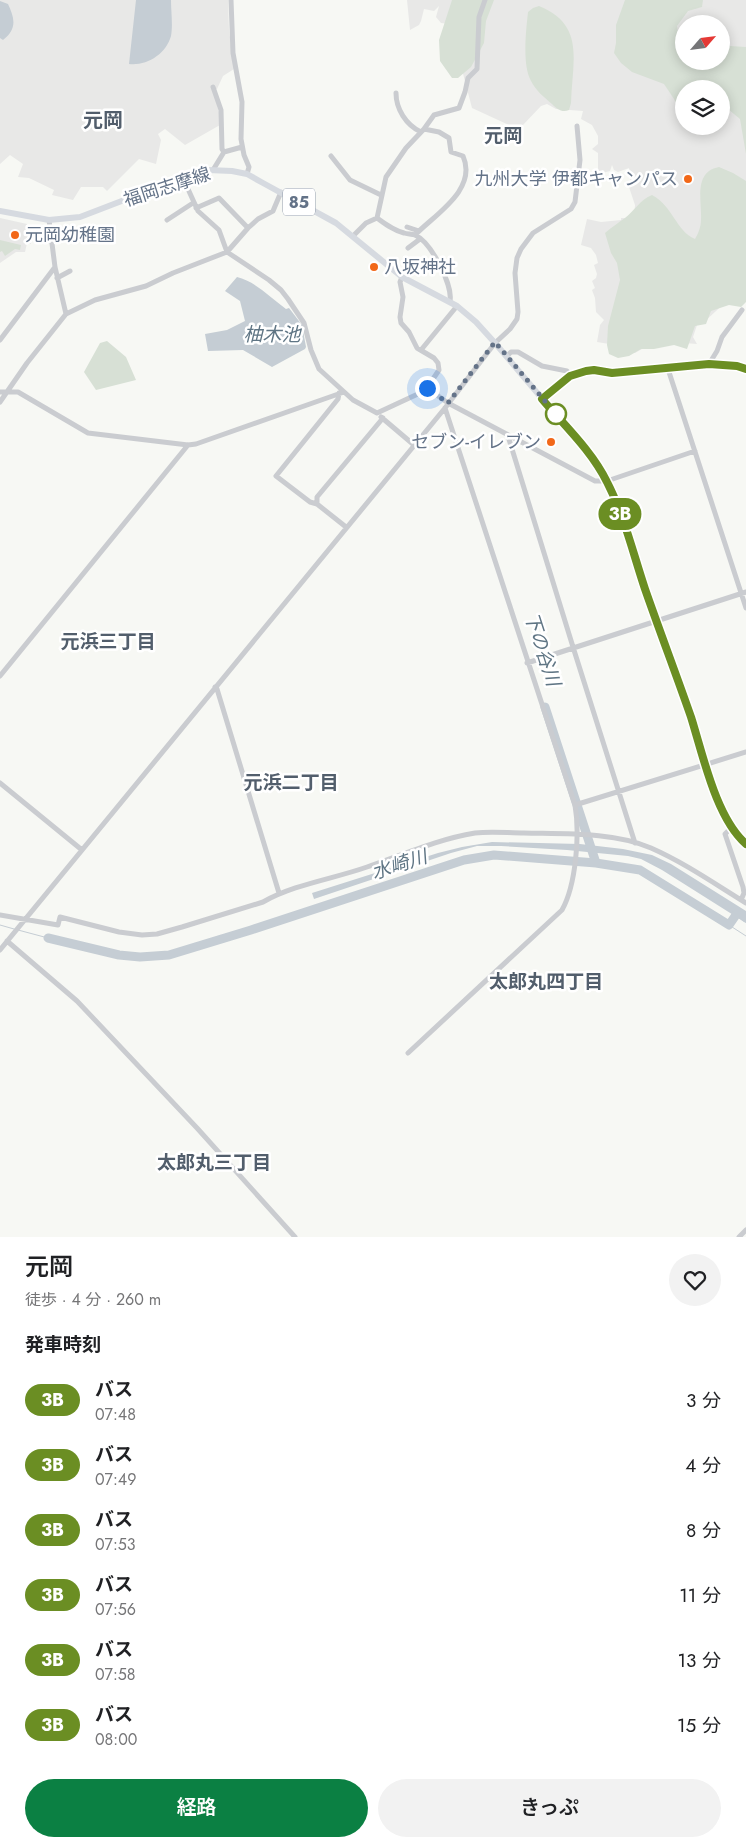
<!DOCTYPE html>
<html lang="ja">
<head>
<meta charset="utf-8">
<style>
  :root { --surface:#fff; --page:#f2f2f2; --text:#202124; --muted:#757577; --accent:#0b8043 }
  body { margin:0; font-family:Jost,"Noto Sans JP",sans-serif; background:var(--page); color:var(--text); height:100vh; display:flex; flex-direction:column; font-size:19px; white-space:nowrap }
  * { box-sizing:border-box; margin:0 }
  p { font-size:16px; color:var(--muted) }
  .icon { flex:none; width:28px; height:28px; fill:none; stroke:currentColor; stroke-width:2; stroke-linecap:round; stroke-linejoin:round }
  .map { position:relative; height:1237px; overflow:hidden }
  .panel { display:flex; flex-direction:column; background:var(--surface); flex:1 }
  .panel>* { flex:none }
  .badge { padding:0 10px; border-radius:16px; font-size:18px; line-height:32px }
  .needle { width:32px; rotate:62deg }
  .controls { position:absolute; left:675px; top:15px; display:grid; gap:10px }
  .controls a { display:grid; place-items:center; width:55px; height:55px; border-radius:50%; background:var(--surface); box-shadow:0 2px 12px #0003; font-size:25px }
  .you { position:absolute; width:25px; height:25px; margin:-12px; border:4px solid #fff; border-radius:50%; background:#1a73e8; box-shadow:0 0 0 8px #1a73e833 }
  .map>.badge { position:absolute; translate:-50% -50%; box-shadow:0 0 0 2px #fff }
  h2 { padding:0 25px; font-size:19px; line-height:45px }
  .round { display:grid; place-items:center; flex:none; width:52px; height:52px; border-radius:26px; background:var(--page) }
  .headline { display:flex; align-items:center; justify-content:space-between; height:85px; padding:0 25px }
  h1 { font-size:24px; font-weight:600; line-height:38px }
  .primary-button { display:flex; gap:10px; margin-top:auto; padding:10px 25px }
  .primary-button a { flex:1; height:58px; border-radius:30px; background:var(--accent); color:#fff; font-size:20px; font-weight:600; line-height:58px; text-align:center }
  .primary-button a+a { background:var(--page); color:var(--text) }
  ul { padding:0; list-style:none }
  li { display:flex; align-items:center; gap:15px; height:65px; padding:0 25px }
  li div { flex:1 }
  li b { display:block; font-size:19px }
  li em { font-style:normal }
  li .badge { min-width:55px; font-weight:700; text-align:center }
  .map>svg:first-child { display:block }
  .built { fill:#e8e8e7; fill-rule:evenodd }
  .green { fill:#d7e0d5 }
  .water { fill:#c5cdd4 }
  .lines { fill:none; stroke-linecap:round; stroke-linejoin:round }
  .stream { stroke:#c5cdd4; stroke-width:1 }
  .river { stroke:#c5cdd4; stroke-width:9 }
  .minor { stroke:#caccd0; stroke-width:5 }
  .major { stroke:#d6dae0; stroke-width:6 }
  .line-casing { stroke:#fff; stroke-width:11 }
  .line { stroke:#6b8e23; stroke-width:8 }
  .walk { stroke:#647388; stroke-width:5; stroke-dasharray:0 9 }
  .poi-dot { fill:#f26819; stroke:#fff; stroke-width:2 }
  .stop-dot { fill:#fff; stroke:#6b8e23; stroke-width:2.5 }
  .labels { text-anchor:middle; stroke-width:5; stroke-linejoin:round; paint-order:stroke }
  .shield { fill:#fff; stroke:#929dac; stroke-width:1 }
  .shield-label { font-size:16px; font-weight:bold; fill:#647388 }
  .poi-label { font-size:18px; fill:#647388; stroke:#fff; text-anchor:end }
  .street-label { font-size:18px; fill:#647388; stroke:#fff }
  .neighbourhood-label { font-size:19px; font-weight:bold; fill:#525e6c; stroke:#fff }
  .water-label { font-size:19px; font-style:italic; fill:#5f7584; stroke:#fff }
  .quarter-label { font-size:20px; font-weight:bold; fill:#525e6c; stroke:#fff }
</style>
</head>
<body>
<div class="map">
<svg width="746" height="1237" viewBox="0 0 746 1237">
  <rect width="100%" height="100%" fill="#f7f8f4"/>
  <path class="built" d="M0 0H228L229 30 234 69 223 76 217 89 213 90 220 116V125L185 145 165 129 158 134 161 140 156 164 139 159 107 191 103 187H81L73 200 52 195 54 190 29 178 18 177 23 164 10 155 0 164Z
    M407 0H746V275L744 304 734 299 728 300 703 323 697 325 693 337 697 344 646 340 642 349 635 353H633L634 348 597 342 600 325 604 320 596 312 595 298 592 290 595 288 592 281 596 278 597 274 594 265 598 263 596 255 591 248 581 245 587 219 601 222 621 220V218H634L635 205 629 187 631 185 629 168 618 172 614 170 612 165 610 171 598 174V153L592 149 598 144V136L592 125 581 119 583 111 556 109 547 104 541 106 522 126H511L472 108 450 24 441 23 436 17 439 6 434 11 424 9 421 21 419 25 410 30ZM684 24H721V61H684ZM684 89H721V126H684Z
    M0 218 27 224V227H29L31 244 27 243 25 252H16L0 263Z"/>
  <path class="green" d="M452 0H494L486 21 484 43 471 67 458 78H452L440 61 439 40Z
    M625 0H703L702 7 688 11 677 26 678 34 684 40V61H721V42L730 46 746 47V154L740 119 728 109 721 118V89H684V119L674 99 664 84 632 72 621 63 614 53 616 43V25Z
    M539 6C586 25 572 62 571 103L569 110C562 113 557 109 552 104 544 97 536 91 531 81 522 65 526 31 528 12L533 8Z
    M719 167 733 173 746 181V302L741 307 729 305 711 311 706 324 695 326 687 349 674 345 654 349H641L629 356 618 358 609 354 607 345 608 326 620 280 617 263 611 253 605 233C612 227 618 223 625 218 635 210 640 200 652 195 673 206 676 231 695 239 698 234 701 227 701 220 702 201 693 172 719 167Z
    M0 240 21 245 20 250 15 249 5 256 2 251 0 252Z
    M107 341 126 357 136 380 96 390 84 372 100 343Z"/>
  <path class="water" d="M136 0H171C171 11 173 25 171 36 166 54 147 66 129 64Z
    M0 1 8 4C15 19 17 29 3 40L0 38Z
    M237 277C255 281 271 298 286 309L289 308 302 325 306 347 305 349 272 367 243 350 208 351 205 334 227 330 245 321 240 301 225 291Z
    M492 842 580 844 623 849 652 855 671 864 746 911V923L662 870 641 859 628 856 567 850 501 846H477L451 853 314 899 312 893 438 853 462 847Z"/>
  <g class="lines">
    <path class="stream" d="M0 925 14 929
      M729 925 746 936
      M18 930 48 938"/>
    <path class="river" d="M545 707 596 863
      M48 938 119 955 140 957 169 955 251 930 464 860 494 855 596 863 640 870 729 925 738 912 746 918"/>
    <path class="minor" d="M231 0 233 53 242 102 241 139 244 155 249 167 247 174
      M213 87 221 110 222 149 224 152
      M396 93C396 109 406 125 421 132
      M331 156 350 180 381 195
      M213 170 224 152 242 147
      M183 178 198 211 219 230 227 252 269 280 281 290 288 299 304 323 311 350 319 369 353 400 377 413 420 393 427 388 439 370 438 363 434 358 417 348 409 332 401 323 400 317 403 297 400 282 402 277
      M196 208 219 198 248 228
      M377 218 386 177 406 148 424 129 434 115 459 108 465 92 468 78 477 69 479 17 485 0
      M49 220 55 267 66 314
      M167 220 193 203
      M407 227 419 231
      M415 235C434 215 478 190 463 156L451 152 449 138 439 132 424 129
      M353 236 366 223 377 218C385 224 393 230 404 233 407 234 412 234 415 235 431 242 453 285 450 301
      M408 248 420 239
      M57 278 70 271
      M0 340 55 267
      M421 350 457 306
      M507 356 511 352H518L542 366 567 371 570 376
      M709 364 717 351 722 337 742 310
      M668 369 746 608
      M427 388 448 403 595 481H607L695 451
      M0 392H18L88 433 188 445 196 444 344 392
      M339 393 338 399 276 476 310 502 317 504 346 527
      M542 399 570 376 585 371 594 370 612 373 709 364 737 366 746 369
      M0 402 27 363 66 314 95 300 146 286 173 273 227 252 248 228 258 219 273 211 281 192
      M381 417 414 445
      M508 436 573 647 635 843
      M317 504V497L383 418
      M527 663 746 592
      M0 676 188 445
      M215 687 217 689 279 893
      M0 783 82 850
      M575 805 746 752
      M732 827 725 834 743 887 744 893 741 900
      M0 915 58 925 60 917 119 932 142 935 157 934 182 927 263 902C295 884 333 879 367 867 402 855 438 839 475 833 492 831 508 833 524 833 564 834 615 832 651 848 685 863 715 884 746 903
      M7 941 77 1001 197 1128 295 1237
      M0 950 445 408 495 343 510 329 517 319 518 312 515 273 517 258 521 249 533 233 571 209 575 202 580 160 577 126
      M408 1053 562 910C576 885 580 834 575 805L445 408
      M739 1237 746 1230"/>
    <path class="major" d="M0 211 49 220 80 217 192 174 208 170 232 171 247 174 263 183 336 223 402 277 457 306 476 322 495 343 594 460 607 481 619 510 656 622 683 692 717 799 732 827 746 844"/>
  </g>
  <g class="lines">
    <g class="line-casing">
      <path id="line" d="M746 369 737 366 709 364 612 373 594 370 586 371 570 376 542 399C564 425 592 451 607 482 624 515 633 553 645 589 660 632 676 674 691 717 703 755 716 818 746 844"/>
    </g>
    <use href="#line" class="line"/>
    <path class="walk" d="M427 388 448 403 495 342 556 414"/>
  </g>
  <g class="poi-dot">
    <circle cx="688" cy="179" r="5"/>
    <circle cx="15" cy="235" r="5"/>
    <circle cx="374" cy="267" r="5"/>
    <circle cx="551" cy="442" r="5"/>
  </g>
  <circle class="stop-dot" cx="556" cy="414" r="10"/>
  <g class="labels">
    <rect class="shield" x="283" y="188.5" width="32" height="27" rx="4"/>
    <g class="shield-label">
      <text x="299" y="208">85</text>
    </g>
    <g class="poi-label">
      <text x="678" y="185">九州大学 伊都キャンパス</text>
      <text x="25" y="241" text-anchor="start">元岡幼稚園</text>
      <text x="384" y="273" text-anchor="start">八坂神社</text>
      <text x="541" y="448">セブン-イレブン</text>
    </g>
    <g class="street-label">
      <text transform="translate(167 187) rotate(-18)" y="6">福岡志摩線</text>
    </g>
    <g class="neighbourhood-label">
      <text x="503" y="142">元岡</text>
      <text x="108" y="648">元浜三丁目</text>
      <text x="291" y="789">元浜二丁目</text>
      <text x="546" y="988">太郎丸四丁目</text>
      <text x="214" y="1169">太郎丸三丁目</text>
    </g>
    <g class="water-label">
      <text x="272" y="341">柚木池</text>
      <text transform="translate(543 649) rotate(72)" y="7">下の谷川</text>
      <text transform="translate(399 864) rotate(-18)" y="7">水崎川</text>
    </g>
    <g class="quarter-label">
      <text x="103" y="127">元岡</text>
    </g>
  </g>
</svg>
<div class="controls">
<a><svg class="needle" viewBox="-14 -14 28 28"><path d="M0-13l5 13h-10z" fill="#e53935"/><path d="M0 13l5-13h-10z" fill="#757577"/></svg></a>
<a><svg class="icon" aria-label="layers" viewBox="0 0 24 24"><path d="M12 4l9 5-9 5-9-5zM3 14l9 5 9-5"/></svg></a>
</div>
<div class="you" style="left:427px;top:388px"></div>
<b class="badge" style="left:620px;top:514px;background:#6b8e23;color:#fff">3B</b>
</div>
<section class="panel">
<div class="headline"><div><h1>元岡</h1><p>徒歩 · 4 分 · 260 m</p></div><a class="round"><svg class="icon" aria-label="heart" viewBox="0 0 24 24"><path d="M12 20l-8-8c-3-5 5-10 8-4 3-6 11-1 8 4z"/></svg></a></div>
<h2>発車時刻</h2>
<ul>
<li><span class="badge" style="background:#6b8e23;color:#fff">3B</span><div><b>バス</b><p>07:48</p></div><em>3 分</em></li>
<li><span class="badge" style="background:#6b8e23;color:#fff">3B</span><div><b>バス</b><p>07:49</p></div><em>4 分</em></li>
<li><span class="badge" style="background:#6b8e23;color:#fff">3B</span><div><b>バス</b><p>07:53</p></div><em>8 分</em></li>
<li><span class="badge" style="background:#6b8e23;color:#fff">3B</span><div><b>バス</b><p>07:56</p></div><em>11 分</em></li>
<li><span class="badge" style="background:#6b8e23;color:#fff">3B</span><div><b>バス</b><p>07:58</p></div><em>13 分</em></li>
<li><span class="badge" style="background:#6b8e23;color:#fff">3B</span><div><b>バス</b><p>08:00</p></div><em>15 分</em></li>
</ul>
<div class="primary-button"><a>経路</a><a>きっぷ</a></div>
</section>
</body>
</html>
